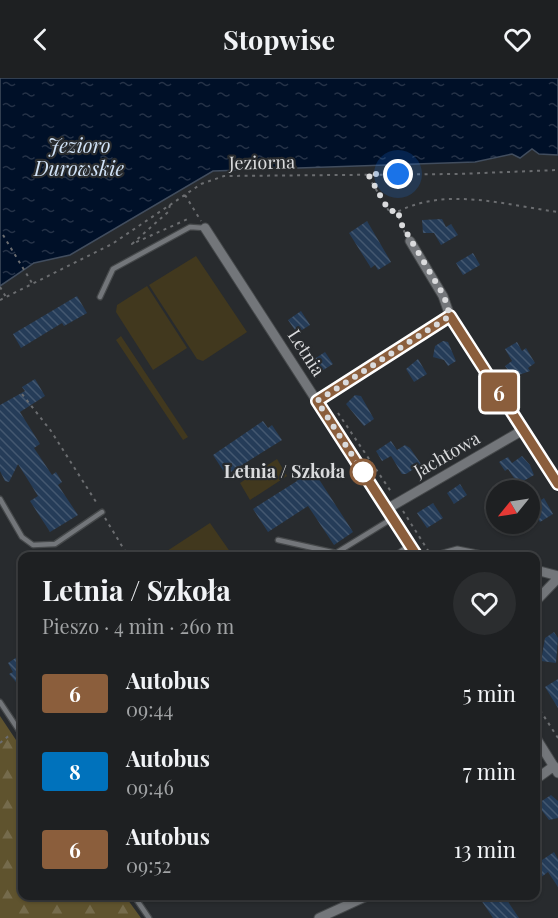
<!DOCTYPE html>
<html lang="pl">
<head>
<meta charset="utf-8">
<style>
  :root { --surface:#1e2022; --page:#2b2d2f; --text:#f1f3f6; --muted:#a1a3a5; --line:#3c3e40 }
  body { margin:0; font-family:"Playfair Display",serif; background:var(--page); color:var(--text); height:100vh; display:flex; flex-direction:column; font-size:22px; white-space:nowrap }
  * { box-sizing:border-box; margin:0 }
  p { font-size:20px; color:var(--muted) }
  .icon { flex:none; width:33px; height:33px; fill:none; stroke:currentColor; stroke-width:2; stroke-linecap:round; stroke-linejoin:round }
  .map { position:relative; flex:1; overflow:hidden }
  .side { position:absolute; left:18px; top:474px; width:522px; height:348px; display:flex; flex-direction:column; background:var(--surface); border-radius:12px; box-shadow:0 2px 4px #0004,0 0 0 2px var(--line) }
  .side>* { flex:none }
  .badge { padding:0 12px; border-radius:4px; font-size:21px; line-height:39px }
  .needle { width:39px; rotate:240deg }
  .fabs { position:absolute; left:486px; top:402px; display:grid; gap:12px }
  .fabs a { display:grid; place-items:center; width:54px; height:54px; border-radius:50%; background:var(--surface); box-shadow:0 2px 4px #0004,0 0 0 2px var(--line); font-size:30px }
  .you { position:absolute; width:30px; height:30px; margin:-15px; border:4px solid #fff; border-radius:50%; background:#1a73e8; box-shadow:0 0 0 9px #1a73e833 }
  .map>.badge { position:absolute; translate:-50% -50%; box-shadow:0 0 0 3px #fff }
  .round { display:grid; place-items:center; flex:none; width:63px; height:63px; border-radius:32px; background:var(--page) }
  .summary { display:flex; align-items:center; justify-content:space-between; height:102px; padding:0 24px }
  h1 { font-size:28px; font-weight:700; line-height:45px }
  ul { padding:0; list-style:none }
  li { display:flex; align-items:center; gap:18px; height:78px; padding:0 24px }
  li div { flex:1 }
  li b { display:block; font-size:22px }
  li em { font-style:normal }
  li .badge { min-width:66px; font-weight:700; text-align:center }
  header { display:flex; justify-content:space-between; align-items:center; height:78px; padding:0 24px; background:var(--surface); font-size:27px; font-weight:700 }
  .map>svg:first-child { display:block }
  .green { fill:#41381e }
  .forest { fill:url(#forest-firs) }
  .water { fill:url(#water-ripples); stroke:#414d5e; stroke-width:1.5 }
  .building { fill:url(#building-back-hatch) }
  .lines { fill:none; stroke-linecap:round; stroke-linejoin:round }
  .service-casing { stroke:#45484a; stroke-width:7 }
  .minor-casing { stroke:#45484a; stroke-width:11 }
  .path { stroke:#6b6d70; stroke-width:2; stroke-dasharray:3 4.5; stroke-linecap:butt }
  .service { stroke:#73767a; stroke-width:4.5 }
  .minor { stroke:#73767a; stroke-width:9 }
  .line-casing { stroke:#fff; stroke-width:14 }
  .line { stroke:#8b5e3c; stroke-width:9 }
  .walk { stroke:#dadbdd; stroke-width:6; stroke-dasharray:0 10.8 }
  .stop-dot { fill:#fff; stroke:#8b5e3c; stroke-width:3 }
  .labels { text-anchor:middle; stroke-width:4.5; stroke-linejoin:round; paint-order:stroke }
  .street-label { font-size:18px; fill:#dadbdd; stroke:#282b2e }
  .stop-label { font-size:18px; font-weight:bold; fill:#dadbdd; stroke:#282b2e; text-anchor:end }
  .water-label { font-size:20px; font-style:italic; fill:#d1e3f8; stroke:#282b2e }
</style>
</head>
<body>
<header><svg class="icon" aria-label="back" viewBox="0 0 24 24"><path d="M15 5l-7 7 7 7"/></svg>Stopwise<svg class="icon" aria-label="heart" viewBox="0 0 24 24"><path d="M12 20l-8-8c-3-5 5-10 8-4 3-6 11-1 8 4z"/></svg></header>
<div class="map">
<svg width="558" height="840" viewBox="0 0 558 840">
  <defs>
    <pattern id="forest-firs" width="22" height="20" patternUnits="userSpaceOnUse" patternTransform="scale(1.5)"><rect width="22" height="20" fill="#5f532e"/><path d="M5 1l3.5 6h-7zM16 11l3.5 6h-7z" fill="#756b4c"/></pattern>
    <pattern id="water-ripples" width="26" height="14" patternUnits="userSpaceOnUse" patternTransform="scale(1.5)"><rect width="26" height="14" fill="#001028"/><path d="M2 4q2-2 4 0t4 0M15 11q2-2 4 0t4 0" fill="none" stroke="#253247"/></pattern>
    <pattern id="building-back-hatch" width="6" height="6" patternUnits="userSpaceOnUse" patternTransform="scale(1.5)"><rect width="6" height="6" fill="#253c58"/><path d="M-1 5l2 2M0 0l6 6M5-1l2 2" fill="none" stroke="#445870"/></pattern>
  </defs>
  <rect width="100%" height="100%" fill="#282b2e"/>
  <path class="green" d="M196 178 247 254 203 283 197 281 149 207Z
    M147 208 187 270 153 292 116 234 117 227Z
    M121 258 188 359 183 362 116 262Z
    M277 381 287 398 250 422 240 405Z
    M210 445 233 478H171L167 473Z"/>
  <path class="forest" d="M0 638 22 671V818H125L141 840H0Z"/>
  <path class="water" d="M0 0H558V77L539 76 532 71 520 80 512 76 475 84 213 93 70 177 34 185 0 208Z"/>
  <path class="building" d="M442 141 446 149 451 146 458 157 441 167 434 155H423L422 142Z
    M367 143 391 184 378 192 375 187 371 190 349 155Z
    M473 175 480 187 463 197 456 185Z
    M77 218 87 235 64 248 62 245 21 270 13 256Z
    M301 233 310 247 297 255 288 242Z
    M443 263 448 264 456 283 448 288 444 282 433 279 435 268Z
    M517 264 522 273 526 270 535 285 528 290 530 293 513 299 505 288 512 283 505 271Z
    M325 274 333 286 320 294 313 282Z
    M418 281 427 296 414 304 406 291Z
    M35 301 45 318 20 334 40 366 34 370 52 397 56 394 62 404 58 407 78 437 50 454 30 423 38 418 18 386 9 404 5 403 0 393V327L25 313 22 309Z
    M355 317 361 318 374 341 364 348 346 326Z
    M263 343 268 350 272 347 282 362 226 397 213 377Z
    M391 363 397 372 405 367 410 370 421 386 406 396H402L391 378 382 383 376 373Z
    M522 378 530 387 534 397 518 406 508 391 505 393 499 384 508 379 512 385Z
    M300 389 305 397 313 392 353 454 334 467 308 428 268 454 253 431 297 403 291 394Z
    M460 406 467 417 454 426 447 415Z
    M544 420 553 436 540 444 530 429Z
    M433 425 443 440 427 450 417 435Z
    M554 554 558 560 556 585 541 583 545 560Z
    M17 579 22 588V611L9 596 13 594 8 585Z
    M558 601V630L545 609Z
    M551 717 558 723V740L549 742 537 726Z
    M554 774 558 781V809L548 794 536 803V786Z
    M488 818H504L519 840H493L481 822Z"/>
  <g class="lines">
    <g class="service-casing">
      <path id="service" d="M100 219 113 191 190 149 205 150
        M0 421 22 459 33 467 55 466 102 434
        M278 462 336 475 393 440
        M0 624 22 657
        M134 818 149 840"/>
    </g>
    <g class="minor-casing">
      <path id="minor" d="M205 150 417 478
        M410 163 443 218 450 238 558 406
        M317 323 450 238
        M387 431 523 352
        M398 478 411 469
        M439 478 457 473 482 478
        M536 492 558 498
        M536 523 558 500
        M536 660 558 695
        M536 701 554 688
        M319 840 367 818"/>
    </g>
    <path class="path" d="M368 98 389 133H399
      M185 117 201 143
      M170 127 168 134 132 166 190 140
      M405 155 399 142V133C448 109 506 127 558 134
      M3 157 32 205
      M0 209 6 219
      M0 222 112 166 201 106 224 98 457 96 558 92
      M22 316 51 353 98 427
      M338 335 392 415
      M403 433 429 474
      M105 440 128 478
      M536 626 558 660
      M0 665 11 656"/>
    <use href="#service" class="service"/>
    <use href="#minor" class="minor"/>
  </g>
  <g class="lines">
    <g class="line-casing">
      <path id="line" d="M417 478 317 323 450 238 558 406"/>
    </g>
    <use href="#line" class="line"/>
    <path class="walk" d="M363 394 317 323 450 238 444 218 399 142V133H389L368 96H398"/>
  </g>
  <circle class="stop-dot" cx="363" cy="394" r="12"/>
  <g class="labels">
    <g class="street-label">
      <text transform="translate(262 85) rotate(-1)" y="6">Jeziorna</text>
      <text transform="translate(306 275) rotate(57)" y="6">Letnia</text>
      <text transform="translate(447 377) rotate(-30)" y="6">Jachtowa</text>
    </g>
    <g class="stop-label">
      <text x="345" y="400">Letnia / Szkoła</text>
    </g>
    <g class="water-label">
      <text x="79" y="75">Jezioro<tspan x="79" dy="23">Durowskie</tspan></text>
    </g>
  </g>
</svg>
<div class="fabs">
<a><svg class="needle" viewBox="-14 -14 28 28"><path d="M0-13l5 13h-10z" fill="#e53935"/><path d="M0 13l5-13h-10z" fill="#a1a3a5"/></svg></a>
</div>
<div class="you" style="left:398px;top:96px"></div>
<b class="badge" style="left:499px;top:314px;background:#8b5e3c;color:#fff">6</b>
<section class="side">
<div class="summary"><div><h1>Letnia / Szkoła</h1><p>Pieszo · 4 min · 260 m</p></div><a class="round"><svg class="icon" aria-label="heart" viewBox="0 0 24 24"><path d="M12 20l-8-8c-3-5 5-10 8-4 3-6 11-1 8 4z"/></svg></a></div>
<ul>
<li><span class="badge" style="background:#8b5e3c;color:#fff">6</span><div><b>Autobus</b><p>09:44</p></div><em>5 min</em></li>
<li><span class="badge" style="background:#0072bc;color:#fff">8</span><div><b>Autobus</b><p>09:46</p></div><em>7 min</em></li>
<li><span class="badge" style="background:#8b5e3c;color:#fff">6</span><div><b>Autobus</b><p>09:52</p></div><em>13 min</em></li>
</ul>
</section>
</div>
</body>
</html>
